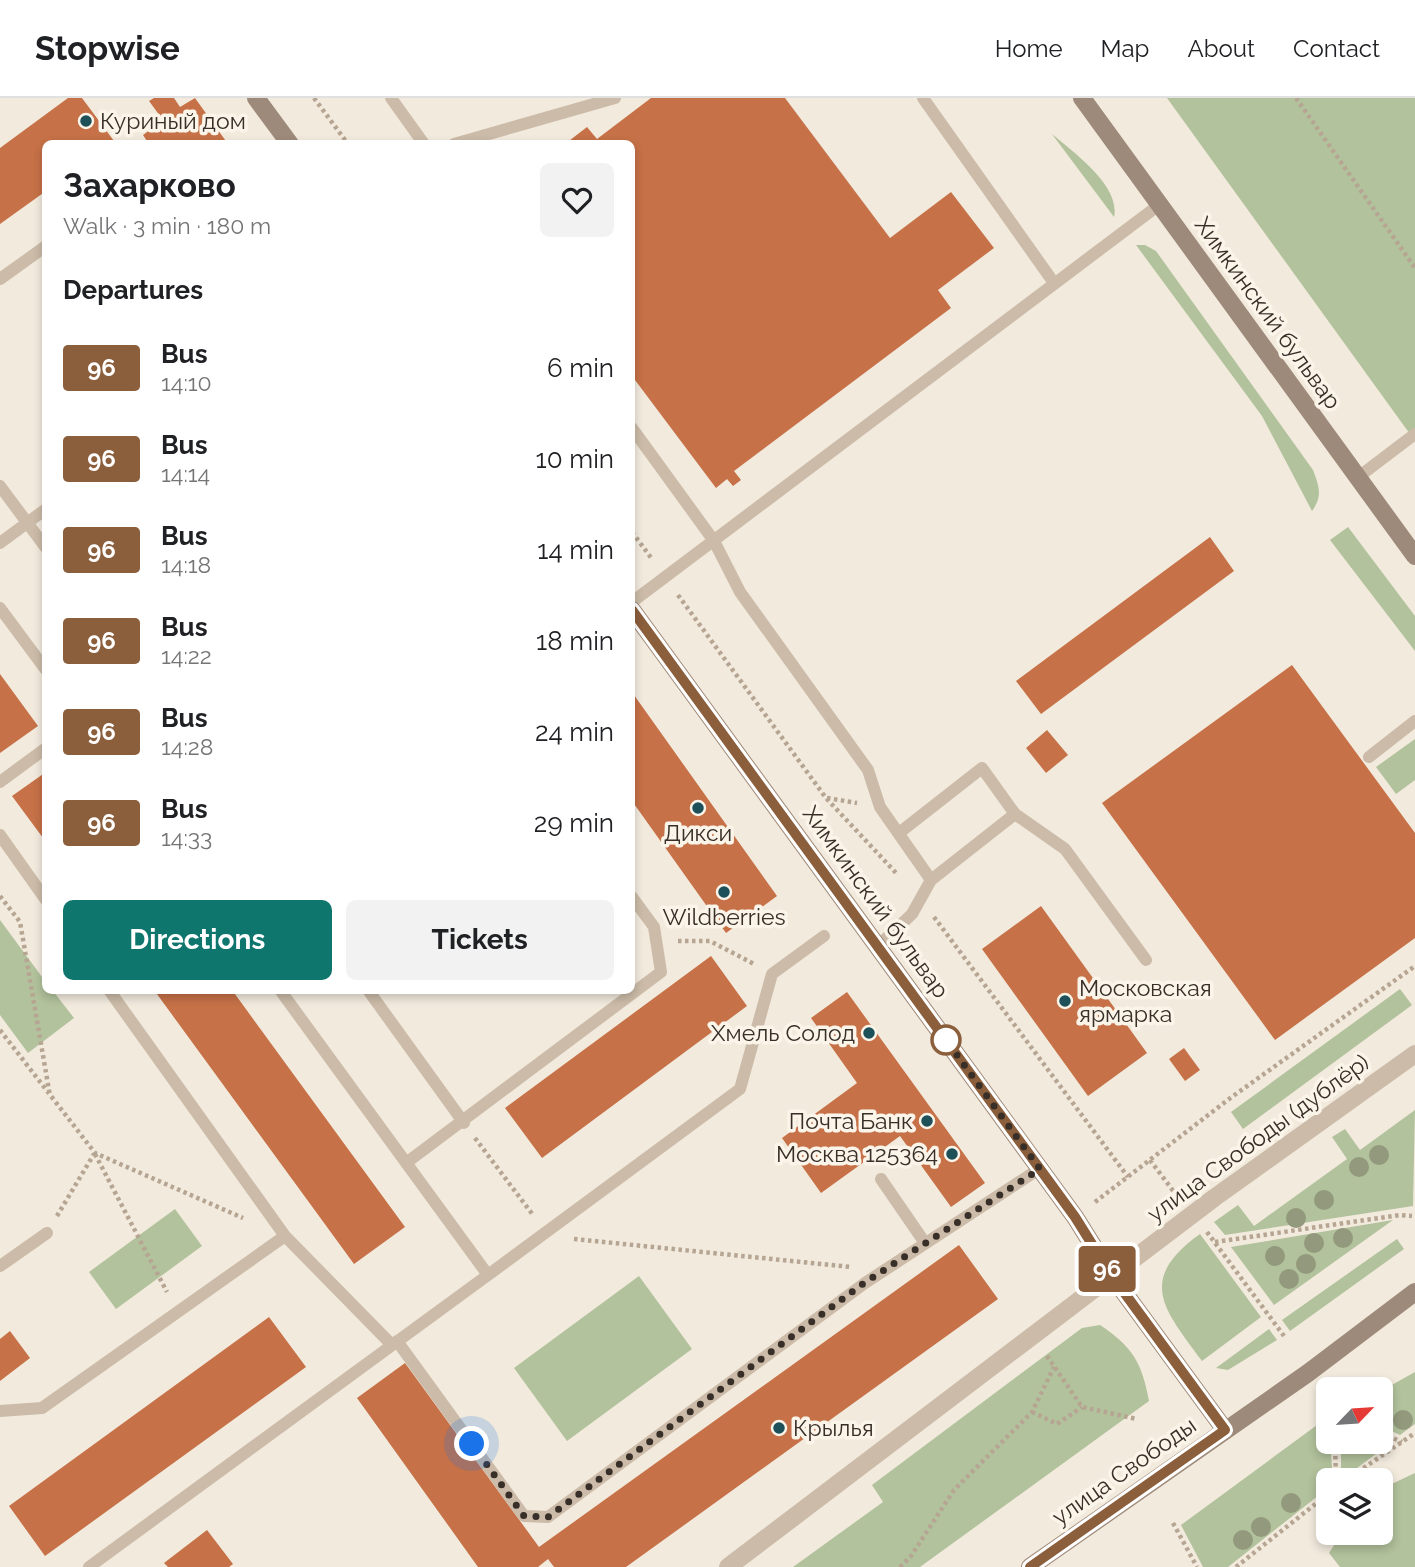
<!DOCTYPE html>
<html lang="en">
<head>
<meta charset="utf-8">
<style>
  :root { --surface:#fff; --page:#f2f2f2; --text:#202124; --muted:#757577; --line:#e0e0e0; --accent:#0f766e }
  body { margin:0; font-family:Raleway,sans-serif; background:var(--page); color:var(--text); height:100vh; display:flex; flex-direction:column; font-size:26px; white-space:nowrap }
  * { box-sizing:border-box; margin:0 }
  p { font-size:23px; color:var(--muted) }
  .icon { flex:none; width:38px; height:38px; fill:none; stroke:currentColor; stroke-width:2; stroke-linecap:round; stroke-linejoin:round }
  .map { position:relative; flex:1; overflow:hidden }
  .details { position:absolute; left:42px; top:42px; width:593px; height:854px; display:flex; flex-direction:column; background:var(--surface); border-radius:10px; box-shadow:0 4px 10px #0003 }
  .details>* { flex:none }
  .badge { padding:0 14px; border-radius:5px; font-size:24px; line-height:46px }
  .needle { width:46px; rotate:65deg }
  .tools { position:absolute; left:1316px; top:1279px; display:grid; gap:14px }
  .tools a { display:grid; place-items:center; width:77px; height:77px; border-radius:10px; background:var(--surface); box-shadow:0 4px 10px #0003; font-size:35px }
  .you { position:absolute; width:35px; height:35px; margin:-18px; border:5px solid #fff; border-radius:50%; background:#1a73e8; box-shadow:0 0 0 10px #1a73e833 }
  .map>.badge { position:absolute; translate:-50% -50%; box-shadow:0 0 0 4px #fff }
  h2 { padding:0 21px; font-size:26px; line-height:63px }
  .round { display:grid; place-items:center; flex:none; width:74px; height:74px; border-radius:10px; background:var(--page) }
  .overview { display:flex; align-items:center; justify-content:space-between; height:119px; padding:0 21px }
  h1 { font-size:33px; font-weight:700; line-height:52px }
  .button { display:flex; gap:14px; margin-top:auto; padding:14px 21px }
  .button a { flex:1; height:80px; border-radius:10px; background:var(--accent); color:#fff; font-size:28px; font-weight:700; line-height:80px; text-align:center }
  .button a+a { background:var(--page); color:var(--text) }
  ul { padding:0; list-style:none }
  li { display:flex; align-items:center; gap:21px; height:91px; padding:0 21px }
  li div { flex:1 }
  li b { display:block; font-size:26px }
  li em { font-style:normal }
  li .badge { min-width:77px; font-weight:700; text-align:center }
  header { display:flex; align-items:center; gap:42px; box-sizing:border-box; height:98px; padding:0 35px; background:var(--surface); border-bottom:2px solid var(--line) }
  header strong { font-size:33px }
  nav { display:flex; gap:38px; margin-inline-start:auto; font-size:24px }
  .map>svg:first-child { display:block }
  .green { fill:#b2c29c }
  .building { fill:#c67147 }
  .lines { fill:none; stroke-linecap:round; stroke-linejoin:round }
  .path { stroke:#b6a592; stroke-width:4.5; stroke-dasharray:3.5 3.5; stroke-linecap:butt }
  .service { stroke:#cbbba8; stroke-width:12 }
  .minor { stroke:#cbbba8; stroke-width:18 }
  .secondary { stroke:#9e8a7a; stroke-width:18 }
  .tree { fill:#92997c }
  .line-casing { stroke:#fff; stroke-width:16 }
  .line { stroke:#8b5e3c; stroke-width:10 }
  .walk { stroke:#372f28; stroke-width:7; stroke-dasharray:0 12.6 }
  .poi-dot { fill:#1e5059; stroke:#faf4e9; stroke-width:2.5 }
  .stop-dot { fill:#fff; stroke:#8b5e3c; stroke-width:3.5 }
  .labels { text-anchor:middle; stroke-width:7; stroke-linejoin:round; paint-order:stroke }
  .poi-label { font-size:23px; fill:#372f28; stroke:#faf4e9; text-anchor:start }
  .street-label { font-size:23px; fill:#372f28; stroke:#faf4e9 }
</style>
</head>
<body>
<header>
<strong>Stopwise</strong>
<nav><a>Home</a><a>Map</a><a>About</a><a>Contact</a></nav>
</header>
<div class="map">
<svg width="1415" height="1469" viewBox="0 0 1415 1469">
  <rect width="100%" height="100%" fill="#f2eadd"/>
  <path class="green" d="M1167 0H1415V343Z
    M1052 36C1073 54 1121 88 1114 119Z
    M1136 147H1145L1156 153 1313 372C1319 388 1323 398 1312 413L1262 318Z
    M1348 429 1415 518V553L1330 442Z
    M1415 641V682L1396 696 1376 669Z
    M0 822 45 883 46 892 53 893 74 920 28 955 0 917Z
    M1400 891 1412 907 1243 1031 1231 1014Z
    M1415 1012 1413 1108 1225 1137 1214 1124 1238 1107 1254 1128 1347 1061 1332 1039 1345 1031 1360 1052Z
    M175 1111 202 1148 116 1211 89 1174Z
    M1393 1122 1274 1207 1231 1149Z
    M1200 1136 1261 1219 1202 1263C1164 1211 1136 1182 1200 1136Z
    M1397 1141 1404 1151 1290 1233 1282 1222Z
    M639 1178 692 1251 567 1343 514 1270Z
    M1100 1227C1133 1249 1142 1265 1149 1303L920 1469H793L883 1404 872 1387 1082 1230Z
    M1269 1231 1277 1242 1228 1272 1216 1270Z
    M1415 1274V1326L1400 1337 1381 1328V1293Z
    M1328 1319 1333 1382H1328V1390L1228 1469H1203L1181 1427Z
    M1381 1339 1392 1344 1341 1382V1352L1354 1344H1381Z
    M1415 1375V1469H1340L1329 1455 1342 1435H1381V1391Z"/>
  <path class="building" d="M68 0H82L114 43 46 46V93L0 126V50Z
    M154 0H174L180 9 195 0 228 46H149L143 37 163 22 149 3Z
    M651 0H785L890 140 951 94 994 150 938 192 951 210 734 373 741 382 733 388 727 381 716 390 632 278V46H565L587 29 597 41Z
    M1210 439 1234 473 1041 616 1016 583Z
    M1292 567 1415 735V840L1275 942 1102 705Z
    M0 576 38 628 0 655Z
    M634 597 777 798 726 835 632 703Z
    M1047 632 1068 657 1046 675 1026 650Z
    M46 674V744L12 698Z
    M1041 808 1147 955 1088 998 982 851Z
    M711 858 747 908 542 1060 505 1010Z
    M154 892H232L405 1129 354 1166Z
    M847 894 985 1085 951 1109 900 1038 821 1095 782 1040 857 985 811 920Z
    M1184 950 1200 972 1185 983 1169 961Z
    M959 1147 998 1201 626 1469H554L548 1461 538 1469H478L357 1300 405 1265 539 1449Z
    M269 1219 306 1269 45 1458 9 1408Z
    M10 1233 30 1260 0 1283V1241Z
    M207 1432 233 1466 229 1469H168L164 1465Z"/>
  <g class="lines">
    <path class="path" d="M314 0 348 46
      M1296 0 1415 170
      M632 434 652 461
      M678 497 826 700 897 776
      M827 700 857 705
      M0 798 20 824 50 998
      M934 819 1128 1079
      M678 843H710L754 866
      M0 932 95 1055 243 1120
      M475 1040 533 1117
      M95 1056 167 1194
      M1150 1062 1177 1098
      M1095 1104 1229 1001 1415 868
      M57 1118 94 1056
      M1207 1134 1284 1238
      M574 1141 851 1169
      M1215 1144 1400 1117 1412 1118
      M1047 1258 1082 1309 1137 1321
      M1032 1314 1057 1326 1082 1309
      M1381 1335 1402 1344
      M1335 1344 1336 1382
      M1335 1349 1345 1344
      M1346 1382 1415 1335
      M1173 1425 1197 1469
      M900 1469 911 1458 954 1392 1032 1314 1054 1269
      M1236 1469 1328 1396"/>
    <path class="service" d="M391 0 424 46
      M923 0 1054 185
      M454 46 615 0
      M0 181 46 148
      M632 330 714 443 740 494 868 672 880 709 931 782
      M1357 380 1415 336
      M0 388 46 450
      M0 445 46 411
      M632 504 1159 107
      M0 510 46 572
      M1369 659 1415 623
      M0 684 46 650
      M1015 716 1065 751 1146 862
      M0 737 46 802
      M878 848 912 816 931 782 1015 716 982 670 899 735
      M109 892 285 1138 392 1247
      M368 892 464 1025
      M406 1065 661 874 654 829 632 799
      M881 1081 925 1145
      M0 1168 47 1135
      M488 1177 740 991 772 876 824 838
      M397 1243 524 1418 548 1419 865 1185 1039 1071
      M0 1313 42 1310 285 1138
      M89 1469 488 1177 280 892"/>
    <path class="minor" d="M728 1469 1214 1100 1415 956"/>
    <path class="secondary" d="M256 0 290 46
      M1082 0 1415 458
      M632 512 1075 1119 1112 1178 1225 1332
      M1030 1469 1308 1275 1415 1194"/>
  </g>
  <g class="tree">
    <circle cx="1379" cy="1057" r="10"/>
    <circle cx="1359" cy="1069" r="10"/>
    <circle cx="1324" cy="1102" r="10"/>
    <circle cx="1296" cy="1120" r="10"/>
    <circle cx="1343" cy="1140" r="10"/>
    <circle cx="1314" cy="1145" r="10"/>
    <circle cx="1275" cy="1158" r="10"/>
    <circle cx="1306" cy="1166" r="10"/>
    <circle cx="1289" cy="1181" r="10"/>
    <circle cx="1403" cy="1322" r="10"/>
    <circle cx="1291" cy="1405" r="10"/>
    <circle cx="1261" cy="1429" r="10"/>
    <circle cx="1243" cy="1442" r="10"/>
  </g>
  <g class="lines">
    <g class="line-casing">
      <path id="line" d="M632 512 1075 1119 1112 1178 1225 1332 1030 1469"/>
    </g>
    <use href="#line" class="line"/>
    <path class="walk" d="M472 1346 524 1418 548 1419 864 1185 1040 1071 946 942"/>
  </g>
  <g class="poi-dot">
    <circle cx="86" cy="23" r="7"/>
    <circle cx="698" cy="710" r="7"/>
    <circle cx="724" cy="794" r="7"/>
    <circle cx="1065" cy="903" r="7"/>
    <circle cx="869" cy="935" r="7"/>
    <circle cx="927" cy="1023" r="7"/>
    <circle cx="952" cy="1056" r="7"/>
    <circle cx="779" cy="1330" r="7"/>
  </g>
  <circle class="stop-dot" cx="946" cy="942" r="14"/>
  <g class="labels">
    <g class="poi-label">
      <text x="100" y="31">Куриный дом</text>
      <text x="698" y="743" text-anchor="middle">Дикси</text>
      <text x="724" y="827" text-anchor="middle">Wildberries</text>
      <text x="1079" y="898">Московская<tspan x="1079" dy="26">ярмарка</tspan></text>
      <text x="855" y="943" text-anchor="end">Хмель Солод</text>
      <text x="913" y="1031" text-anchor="end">Почта Банк</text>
      <text x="938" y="1064" text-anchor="end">Москва 125364</text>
      <text x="793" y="1338">Крылья</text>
    </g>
    <g class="street-label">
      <text transform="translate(1268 215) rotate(54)" y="8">Химкинский бульвар</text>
      <text transform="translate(876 804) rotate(54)" y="8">Химкинский бульвар</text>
      <text transform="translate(1258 1040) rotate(-36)" y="8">улица Свободы (дублёр)</text>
      <text transform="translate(1124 1373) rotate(-35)" y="8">улица Свободы</text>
    </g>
  </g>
</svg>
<div class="tools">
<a><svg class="needle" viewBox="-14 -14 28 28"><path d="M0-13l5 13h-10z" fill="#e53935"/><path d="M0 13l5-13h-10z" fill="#757577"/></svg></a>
<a><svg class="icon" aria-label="layers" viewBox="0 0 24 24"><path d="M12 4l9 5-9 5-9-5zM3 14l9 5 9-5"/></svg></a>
</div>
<div class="you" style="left:472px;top:1346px"></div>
<b class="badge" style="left:1107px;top:1171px;background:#8b5e3c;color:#fff">96</b>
<section class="details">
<div class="overview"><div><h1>Захарково</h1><p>Walk · 3 min · 180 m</p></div><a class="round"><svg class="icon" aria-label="heart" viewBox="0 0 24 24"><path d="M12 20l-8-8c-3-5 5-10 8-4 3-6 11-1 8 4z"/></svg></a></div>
<h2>Departures</h2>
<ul>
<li><span class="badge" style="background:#8b5e3c;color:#fff">96</span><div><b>Bus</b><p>14:10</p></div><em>6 min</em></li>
<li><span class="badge" style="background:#8b5e3c;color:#fff">96</span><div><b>Bus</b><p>14:14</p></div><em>10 min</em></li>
<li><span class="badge" style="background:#8b5e3c;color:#fff">96</span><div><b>Bus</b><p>14:18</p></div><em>14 min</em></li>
<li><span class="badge" style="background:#8b5e3c;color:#fff">96</span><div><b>Bus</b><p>14:22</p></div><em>18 min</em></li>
<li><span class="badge" style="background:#8b5e3c;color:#fff">96</span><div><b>Bus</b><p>14:28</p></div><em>24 min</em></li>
<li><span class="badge" style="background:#8b5e3c;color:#fff">96</span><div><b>Bus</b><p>14:33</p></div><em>29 min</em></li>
</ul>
<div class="button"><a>Directions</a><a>Tickets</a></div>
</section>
</div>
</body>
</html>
